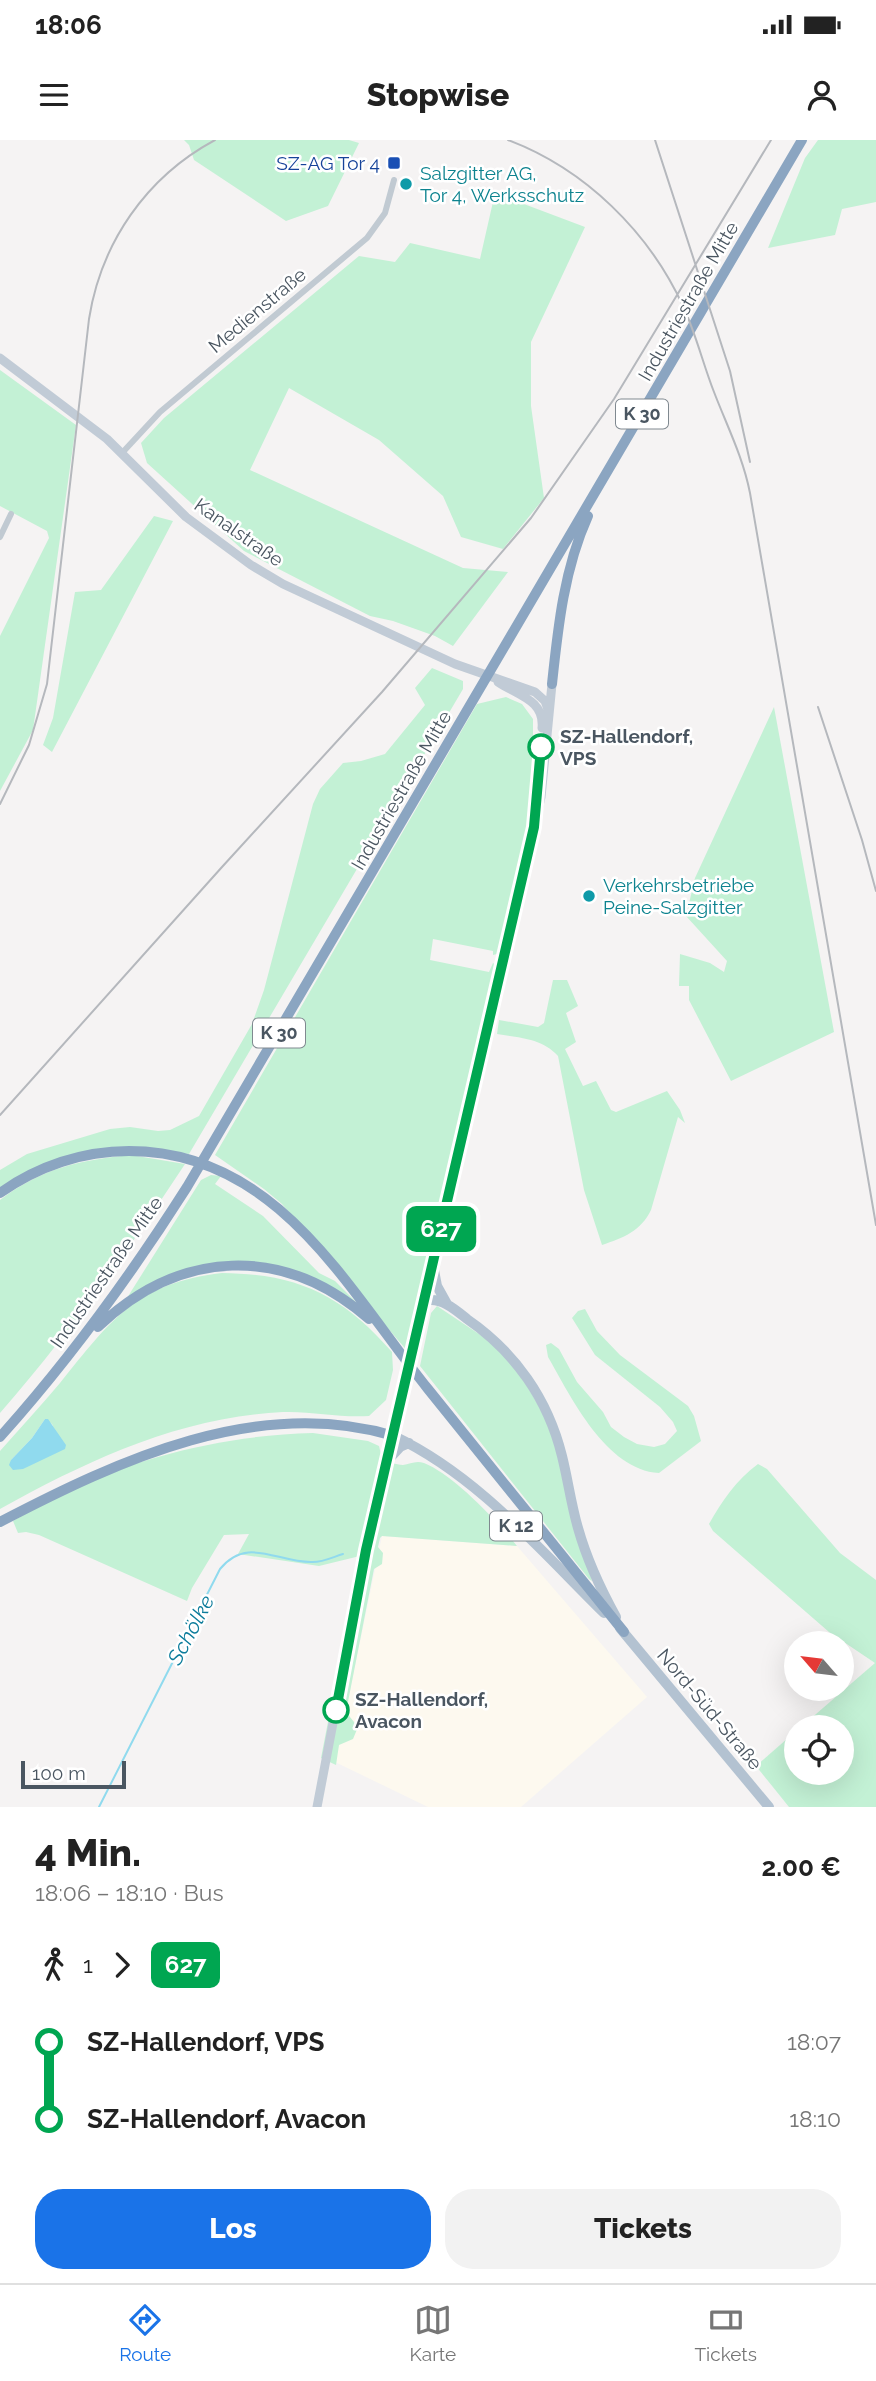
<!DOCTYPE html>
<html lang="de">
<head>
<meta charset="utf-8">
<style>
  :root { --surface:#fff; --page:#f2f2f2; --text:#222; --muted:#767676; --line:#e0e0e0; --accent:#1a73e8 }
  body { margin:0; font-family:Raleway,sans-serif; background:var(--page); color:var(--text); height:100vh; display:flex; flex-direction:column; font-size:26px; white-space:nowrap }
  * { box-sizing:border-box; margin:0 }
  p { font-size:23px; color:var(--muted) }
  .icon { flex:none; width:38px; height:38px; fill:none; stroke:currentColor; stroke-width:2; stroke-linecap:round; stroke-linejoin:round }
  .map { position:relative; height:1667px; overflow:hidden }
  .details { display:flex; flex-direction:column; background:var(--surface); flex:1 }
  .details>* { flex:none }
  .badge { padding:0 14px; border-radius:10px; font-size:24px; line-height:46px }
  .needle { width:46px; rotate:298deg }
  .controls { position:absolute; left:784px; top:1491px; display:grid; gap:14px }
  .controls a { display:grid; place-items:center; width:70px; height:70px; border-radius:50%; background:var(--surface); box-shadow:0 7px 28px #0002; font-size:35px }
  .scale { position:absolute; left:21px; bottom:18px; width:105px; box-sizing:border-box; padding-left:7px; border:4px solid #4a5661; border-top:0; font-size:19px; line-height:24px; white-space:nowrap; color:#4a5661; -webkit-text-stroke:5px #fff; paint-order:stroke }
  .map>.badge { position:absolute; translate:-50% -50%; box-shadow:0 0 0 4px #fff }
  .legs { display:flex; align-items:center; gap:10px; height:77px; padding:0 35px; font-size:23px }
  .legs p { margin-inline-start:auto }
  .overview { display:flex; align-items:center; justify-content:space-between; height:119px; padding:0 35px }
  h1 { font-size:38px; font-weight:800; line-height:52px }
  .action { display:flex; gap:14px; margin-top:auto; padding:14px 35px }
  .action a { flex:1; height:80px; border-radius:28px; background:var(--accent); color:#fff; font-size:28px; font-weight:800; line-height:80px; text-align:center }
  .action a+a { background:var(--page); color:var(--text) }
  ul { padding:0 35px; list-style:none }
  li { display:flex; align-items:center; gap:24px; height:77px; font-size:26px }
  li i { display:grid; place-items:center; width:10px; height:100%; margin:0 9px; background:currentColor }
  li i::after { content:''; width:18px; height:18px; margin:-9px; border:5px solid; border-radius:50%; background:var(--surface) }
  li p { margin-inline-start:auto }
  li:first-child i { background:linear-gradient(#0000 50%,currentColor 0) }
  li:last-child i { background:linear-gradient(currentColor 50%,#0000 0) }
  .status { display:flex; justify-content:space-between; align-items:center; height:49px; padding:0 35px; background:var(--surface); direction:ltr }
  .status svg { height:19px; fill:currentColor }
  header { display:flex; justify-content:space-between; align-items:center; height:91px; padding:0 35px; background:var(--surface); font-size:32px; font-weight:800 }
  .tabs { display:flex; justify-content:space-around; align-items:center; height:98px; border-top:2px solid var(--line); background:var(--surface); font-size:19px; color:var(--muted) }
  .tabs a { display:grid; justify-items:center; gap:4px }
  .tabs .selected { color:var(--accent) }
  .map>svg:first-child { display:block }
  .commercial { fill:#fdf9ef }
  .green { fill:#c3f1d5; fill-rule:evenodd }
  .water { fill:#90daee }
  .lines { fill:none; stroke-linecap:round; stroke-linejoin:round }
  .stream { stroke:#90daee; stroke-width:2 }
  .street { stroke:#c1cad2; stroke-width:6 }
  .secondary { stroke:#c1cbd6; stroke-width:9 }
  .primary { stroke:#b3c2d1; stroke-width:10 }
  .highway { stroke:#8ba5c1; stroke-width:10 }
  .rail { stroke:#b5b8bd; stroke-width:2 }
  .line-1-casing { stroke:#fff; stroke-width:16 }
  .line-1 { stroke:#00a651; stroke-width:10 }
  .transit-dot { fill:#1a4fb4; stroke:#fff; stroke-width:2.5 }
  .culture-dot { fill:#0f9aa8; stroke:#fff; stroke-width:2.5 }
  .stop-1-dot { fill:#fff; stroke:#00a651; stroke-width:3.5 }
  .labels { text-anchor:middle; stroke-width:5; stroke-linejoin:round; paint-order:stroke }
  .shield { fill:#fff; stroke:#808990; stroke-width:2 }
  .shield-label { font-size:18px; font-weight:bold; fill:#4a5661 }
  .transit-label { font-size:19px; fill:#164399; stroke:#fff; text-anchor:end }
  .culture-label { font-size:19px; fill:#0d838f; stroke:#fff; text-anchor:start }
  .street-label { font-size:19px; fill:#4a5661; stroke:#fff }
  .stop-label { font-size:19px; font-weight:bold; fill:#4a5661; stroke:#fff; text-anchor:start }
  .water-label { font-size:21px; font-style:italic; fill:#0c7c9b; stroke:#fff }
</style>
</head>
<body>
<div class="status"><b>18:06</b><svg viewBox="0 0 49 12"><path d="M0 12V9h3v3zM5 12V6h3v6zM10 12V3h3v9zM15 12V0h3v12zM26 1h20v11H26zM47 4h2v5h-2z"/></svg></div>
<header><svg class="icon" aria-label="menu" viewBox="0 0 24 24"><path d="M4 6h16M4 12h16M4 18h16"/></svg>Stopwise<svg class="icon" aria-label="person" viewBox="0 0 24 24"><circle cx="12" cy="8" r="4"/><path d="M4 21q1-7 8-7t8 7"/></svg></header>
<div class="map">
<svg width="876" height="1667" viewBox="0 0 876 1667">
  <rect width="100%" height="100%" fill="#f5f3f3"/>
  <path class="commercial" d="M382 1396 517 1406 647 1557 521 1667H428L335 1622Z"/>
  <path class="green" d="M184 0H349L359 3 328 66 286 81 194 20 189 5Z
    M818 0H876V62L842 69 835 95 768 108 805 18Z
    M495 53 585 87 531 202V266L544 358 503 409 461 397 443 356 379 300 289 248 250 330 463 428 508 432 453 506 435 496 393 481 370 476 244 411 147 323 141 303 164 278 359 116 395 122 410 103 480 119Z
    M0 230 76 285 33 590 0 651V496L49 398 47 391 0 366Z
    M154 376 173 381 52 612 43 605 53 578 75 452 101 450Z
    M432 528 463 541V549L189 1014 155 1009 110 1008 0 1048V1030L27 1014 110 989 130 987 158 991 170 990 199 976 252 884 264 850 313 664 320 649 343 623 361 621 385 614 425 565 415 548Z
    M506 557 522 564 533 579V597L530 679 501 810 497 814 493 815V811L433 799 430 820 489 832 493 823 498 827 409 1213 282 1064 264 1049 215 1015 477 564Z
    M774 567 834 892 731 941 689 860V846H679L680 814 710 823 724 832 727 821 686 776 695 738Z
    M553 840H567L578 866 566 873 576 902 565 909 583 946 596 941 611 970 616 972 667 951 680 970 685 983 678 977 651 1070C641 1091 623 1098 602 1105L584 1050 558 916C542 898 520 898 497 894L499 880 538 887 544 883Z
    M131 1015 185 1024C128 1111 68 1195 0 1273V1060C42 1028 80 1020 131 1015Z
    M211 1035 221 1036 215 1044 263 1076 319 1133 335 1141 362 1168 340 1152 233 1122 127 1158 201 1040Z
    M222 1133C298 1134 342 1155 392 1212L393 1230 386 1260 369 1276C340 1278 312 1271 283 1272 180 1277 88 1320 0 1369V1311C20 1288 41 1266 60 1243 111 1180 136 1143 222 1133ZM45 1279 52 1284 56 1293 11 1320 32 1298Z
    M437 1166 488 1200 518 1230 553 1291 592 1441 589 1439 420 1226 431 1173Z
    M585 1169 597 1191 620 1215 688 1266 694 1276 701 1301 659 1333C606 1330 571 1257 548 1217L546 1205 551 1203 559 1209 577 1242 603 1272 611 1287 624 1297 637 1304 654 1307 665 1304 677 1291 673 1282 660 1267 595 1215 572 1178 578 1171Z
    M313 1293 368 1301 379 1306 382 1319C388 1321 396 1325 403 1325 410 1324 416 1320 424 1323 454 1335 496 1380 517 1406L382 1396 380 1398 378 1407 383 1413 382 1424 374 1429 346 1572 358 1587 353 1599 339 1605 336 1625 321 1618 360 1416 319 1426 238 1414 249 1394 224 1395 192 1448 187 1461 39 1395 26 1392 18 1393 13 1381C30 1371 47 1359 64 1351 142 1316 228 1295 313 1293Z
    M758 1324 767 1329 840 1413 876 1440V1667H789L756 1626 796 1591V1633H842V1587H801L875 1523 829 1492 713 1391 709 1384C722 1361 736 1340 758 1324Z"/>
  <path class="water" d="M45 1279H48L66 1305 65 1309 23 1329 13 1330 9 1325 11 1320 32 1298Z"/>
  <g class="lines">
    <path class="stream" d="M99 1667 220 1429C247 1396 276 1422 311 1422 321 1423 333 1417 343 1414"/>
    <path class="street" d="M122 313 160 272 367 98 385 73 394 40
      M0 397 11 374"/>
    <path class="secondary" d="M0 218 107 299 186 377 251 425 283 444 455 524 535 552 545 561 549 572
      M498 542C517 555 545 560 542 588
      M317 1667 366 1410 541 657 552 544"/>
    <path class="primary" d="M433 1125 437 1146 447 1164
      M425 1161C440 1156 456 1170 467 1179 515 1212 548 1259 562 1316 568 1340 571 1364 578 1388 587 1420 600 1448 616 1477
      M394 1296C478 1336 539 1409 604 1473
      M388 1320 400 1307 409 1303
      M620 1488 769 1667"/>
    <path class="highway" d="M552 544C558 487 564 429 588 376
      M0 1053C38 1026 83 1011 129 1011 277 1011 347 1148 428 1249 493 1330 559 1411 624 1492
      M98 1187C180 1109 283 1104 369 1179
      M0 1297C70 1219 131 1135 187 1047L802 0
      M0 1382C119 1320 258 1255 394 1296"/>
    <path class="rail" d="M508 0C585 29 649 92 683 166 696 194 703 224 714 252 727 286 743 317 750 353L876 1085
      M655 0 730 231 750 322
      M818 567 862 700 876 751
      M0 664 29 605 47 544 89 179C101 103 146 37 215 0
      M0 975 222 727 382 552 531 378 614 259 771 0"/>
  </g>
  <g class="lines">
    <g class="line-1-casing">
      <path id="line-1" d="M336 1570 366 1410 534 687 541 607"/>
    </g>
    <use href="#line-1" class="line-1"/>
  </g>
  <rect class="transit-dot" x="387" y="16" width="14" height="14" rx="3.5"/>
  <g class="culture-dot">
    <circle cx="406" cy="44" r="7"/>
    <circle cx="589" cy="756" r="7"/>
  </g>
  <g class="stop-1-dot">
    <circle cx="541" cy="607" r="12"/>
    <circle cx="336" cy="1570" r="12"/>
  </g>
  <g class="labels">
    <g class="shield">
      <rect x="616" y="259.5" width="52" height="29" rx="5"/>
      <rect x="253" y="878.5" width="52" height="29" rx="5"/>
      <rect x="490" y="1371.5" width="52" height="29" rx="5"/>
    </g>
    <g class="shield-label">
      <text x="642" y="280">K 30</text>
      <text x="279" y="899">K 30</text>
      <text x="516" y="1392">K 12</text>
    </g>
    <g class="transit-label">
      <text x="380" y="30">SZ-AG Tor 4</text>
    </g>
    <g class="culture-label">
      <text x="420" y="40">Salzgitter AG,<tspan x="420" dy="22">Tor 4, Werksschutz</tspan></text>
      <text x="603" y="752">Verkehrsbetriebe<tspan x="603" dy="22">Peine-Salzgitter</tspan></text>
    </g>
    <g class="street-label">
      <text transform="translate(688 161) rotate(-60)" y="7">Industriestraße Mitte</text>
      <text transform="translate(257 170) rotate(-40)" y="7">Medienstraße</text>
      <text transform="translate(239 392) rotate(35)" y="7">Kanalstraße</text>
      <text transform="translate(401 650) rotate(-60)" y="7">Industriestraße Mitte</text>
      <text transform="translate(106 1132) rotate(-55)" y="7">Industriestraße Mitte</text>
      <text transform="translate(710 1569) rotate(50)" y="7">Nord-Süd-Straße</text>
    </g>
    <g class="stop-label">
      <text x="560" y="603">SZ-Hallendorf,<tspan x="560" dy="22">VPS</tspan></text>
      <text x="355" y="1566">SZ-Hallendorf,<tspan x="355" dy="22">Avacon</tspan></text>
    </g>
    <g class="water-label">
      <text transform="translate(191 1490) rotate(-62)" y="7">Schölke</text>
    </g>
  </g>
</svg>
<div class="controls">
<a><svg class="needle" viewBox="-14 -14 28 28"><path d="M0-13l5 13h-10z" fill="#e53935"/><path d="M0 13l5-13h-10z" fill="#767676"/></svg></a>
<a><svg class="icon" aria-label="locate" viewBox="0 0 24 24"><circle cx="12" cy="12" r="6"/><path d="M12 2v4M12 18v4M2 12h4M18 12h4"/></svg></a>
</div>
<div class="scale">100 m</div>
<b class="badge" style="left:441px;top:1089px;background:#00a651;color:#fff">627</b>
</div>
<section class="details">
<div class="overview"><div><h1>4 Min.</h1><p>18:06 – 18:10 · Bus</p></div><b>2.00 €</b></div>
<div class="legs"><svg class="icon" aria-label="walk" viewBox="0 0 24 24"><circle cx="13" cy="4" r="2"/><path d="M13 8l-2 6 4 7M11 14l-3 7M7 12l3-4h3l4 4"/></svg>1<svg class="icon" aria-label="forward" viewBox="0 0 24 24"><path d="M9 5l7 7-7 7"/></svg><b class="badge" style="background:#00a651;color:#fff">627</b></div>
<ul>
<li><i style="color:#00a651"></i><b>SZ-Hallendorf, VPS</b><p>18:07</p></li>
<li><i style="color:#00a651"></i><b>SZ-Hallendorf, Avacon</b><p>18:10</p></li>
</ul>
<div class="action"><a>Los</a><a>Tickets</a></div>
</section>
<nav class="tabs">
<a class="selected"><svg class="icon" aria-label="directions" viewBox="0 0 24 24"><path d="M12 3l9 9-9 9-9-9zM9 14v-3h6M13 9l2 2-2 2"/></svg>Route</a>
<a><svg class="icon" aria-label="map" viewBox="0 0 24 24"><path d="M3 6l6-2 6 2 6-2v14l-6 2-6-2-6 2zM9 4v14M15 6v14"/></svg>Karte</a>
<a><svg class="icon" aria-label="tickets" viewBox="0 0 24 24"><path d="M3 7h18v10H3zM15 7v10"/></svg>Tickets</a>
</nav>
</body>
</html>
